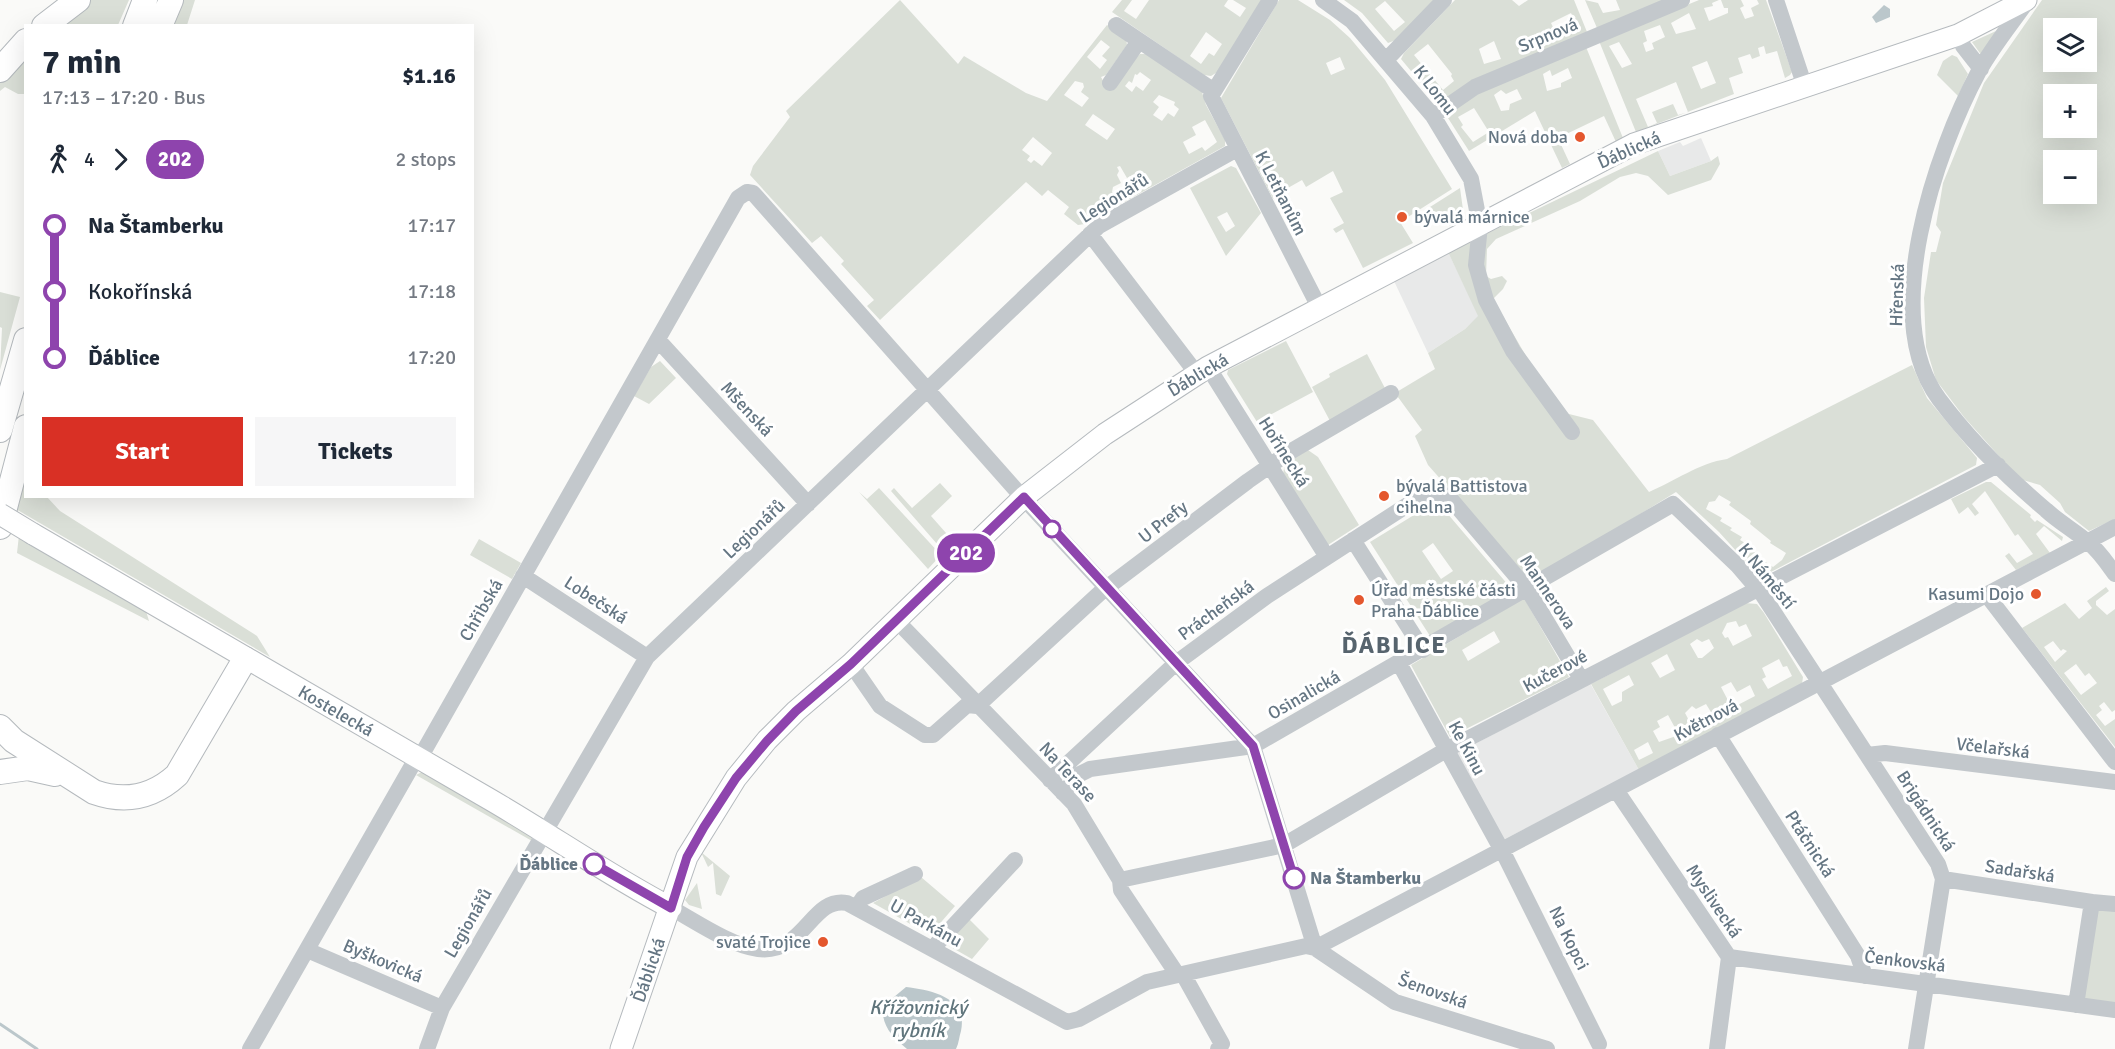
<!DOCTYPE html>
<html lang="en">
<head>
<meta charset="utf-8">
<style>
  :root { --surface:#fff; --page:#f6f6f7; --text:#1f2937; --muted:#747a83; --accent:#d93025 }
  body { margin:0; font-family:Signika,sans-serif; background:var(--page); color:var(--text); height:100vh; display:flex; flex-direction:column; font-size:22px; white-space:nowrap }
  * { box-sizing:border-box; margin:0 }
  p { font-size:20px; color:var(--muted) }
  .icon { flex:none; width:33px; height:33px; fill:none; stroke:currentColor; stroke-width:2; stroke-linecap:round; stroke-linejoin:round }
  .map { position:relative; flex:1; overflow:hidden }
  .details { position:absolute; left:24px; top:24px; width:450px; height:474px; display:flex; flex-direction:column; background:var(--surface); border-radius:0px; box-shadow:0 6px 24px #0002 }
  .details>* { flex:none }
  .badge { padding:0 12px; border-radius:20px; font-size:21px; line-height:39px }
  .controls { position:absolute; left:2043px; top:18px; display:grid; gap:12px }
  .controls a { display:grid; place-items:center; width:54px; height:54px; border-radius:0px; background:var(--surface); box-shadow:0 6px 24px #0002; font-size:30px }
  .map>.badge { position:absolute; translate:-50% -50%; box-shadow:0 0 0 3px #fff }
  .legs { display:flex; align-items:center; gap:9px; height:66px; padding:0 18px; font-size:20px }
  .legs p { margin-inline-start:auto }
  .summary { display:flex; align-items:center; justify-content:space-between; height:102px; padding:0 18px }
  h1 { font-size:33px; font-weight:800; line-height:45px }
  .action { display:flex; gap:12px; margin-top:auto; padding:12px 18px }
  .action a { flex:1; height:69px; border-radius:0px; background:var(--accent); color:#fff; font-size:24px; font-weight:800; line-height:69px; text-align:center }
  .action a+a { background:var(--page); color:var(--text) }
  ul { padding:0 18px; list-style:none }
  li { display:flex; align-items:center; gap:21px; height:66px; font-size:22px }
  li i { display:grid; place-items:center; width:9px; height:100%; margin:0 8px; background:currentColor }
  li i::after { content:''; width:15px; height:15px; margin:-8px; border:4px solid; border-radius:50%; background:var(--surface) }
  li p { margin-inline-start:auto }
  li:first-child i { background:linear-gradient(#0000 50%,currentColor 0) }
  li:last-child i { background:linear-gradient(currentColor 50%,#0000 0) }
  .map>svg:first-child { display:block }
  .built { fill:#e8e9e9 }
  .green { fill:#dadfd7; fill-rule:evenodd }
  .water { fill:#bbc7cb }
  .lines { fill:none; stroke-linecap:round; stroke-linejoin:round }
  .stream { stroke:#bbc7cb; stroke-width:3 }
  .major-casing { stroke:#b5babe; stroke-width:23 }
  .highway-casing { stroke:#b4b9bd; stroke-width:26 }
  .minor { stroke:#c3c8cc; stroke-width:16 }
  .major { stroke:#fff; stroke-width:21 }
  .highway { stroke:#fff; stroke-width:24 }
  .major-bridge-casing { stroke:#b5babe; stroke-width:23; stroke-linecap:butt }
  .major-bridge { stroke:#fff; stroke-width:21 }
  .line-1-casing { stroke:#fff; stroke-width:14 }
  .line-1 { stroke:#8e44ad; stroke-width:9 }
  .poi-dot { fill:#e4572e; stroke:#fff; stroke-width:2 }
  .stop-1-dot { fill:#fff; stroke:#8e44ad; stroke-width:3 }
  .labels { text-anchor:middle; stroke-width:6; stroke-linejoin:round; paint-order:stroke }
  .street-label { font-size:18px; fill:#657683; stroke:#fff }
  .poi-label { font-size:18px; fill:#657683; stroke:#fff; text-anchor:end }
  .stop-label { font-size:18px; font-weight:bold; fill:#657683; stroke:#fff; text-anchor:end }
  .water-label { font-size:20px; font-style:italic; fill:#60757c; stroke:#fff }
  .district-label { font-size:24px; font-weight:bold; letter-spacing:1.5px; fill:#57646e; stroke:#fff }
</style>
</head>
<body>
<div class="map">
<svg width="2115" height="1049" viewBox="0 0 2115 1049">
  <rect width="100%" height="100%" fill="#fafaf8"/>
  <path class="built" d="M1701 138 1711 161 1670 176 1658 151 1680 142 1683 146Z
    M1448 252 1479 316 1465 329 1428 353 1394 281Z
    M1590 683 1639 770 1503 840 1456 754Z"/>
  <path class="green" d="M90 0H129L118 25 55 26Z
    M181 0H195L187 25 171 26Z
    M900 0 958 64 964 56 1026 93 1047 101 1107 25 1126 38 1127 45 1106 75 1101 77 1106 86 1140 54H1148L1201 89 1206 105 1225 140V146L1085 224 1078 225 1064 214 1069 207 1048 190 1042 196 1026 182 880 320 867 306 874 300 841 264 844 261 821 236 812 243 750 175 753 166 790 117 786 111ZM1101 40 1110 47 1102 56 1107 60 1100 69 1087 57ZM1140 72 1151 80 1143 91 1136 86 1132 92 1125 86 1129 81 1132 83 1135 74 1137 75ZM1075 81 1083 83 1084 87 1081 92 1089 98 1082 107 1064 95ZM1159 95 1175 102 1174 105 1179 109 1174 117 1168 113 1162 121 1153 115 1159 107 1153 102ZM1093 114 1115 129 1107 140 1085 125ZM1205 120 1217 142 1205 151 1202 147 1189 154 1183 142 1196 135 1192 127ZM1033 137 1052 153 1042 166 1034 160 1031 163 1027 160 1030 156 1022 150ZM1120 166 1127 178 1139 172 1145 184 1117 200 1112 192 1113 187 1121 183 1117 175 1119 171 1117 167Z
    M1122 0H1132L1124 11 1136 19 1149 0H1228L1224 6 1240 17 1246 8 1233 0H1262L1219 71 1211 76 1204 75 1112 12ZM1206 32 1222 44 1214 56 1209 53 1201 64 1190 56Z
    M1279 0H1298L1330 20 1350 38 1385 80 1452 189 1400 222 1413 243 1363 268 1343 229 1336 233 1333 229 1344 223 1330 198 1343 192 1333 171 1306 187 1302 180 1279 193 1273 199 1221 98ZM1340 57 1345 69 1331 75 1326 63Z
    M1344 0H1435L1396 40 1388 43 1362 13ZM1385 1 1405 22 1394 31 1375 9Z
    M1455 0H1512L1519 6 1528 0H1574L1587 32 1442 100 1436 101 1401 59 1404 53ZM1571 13 1577 27 1557 35 1551 23ZM1494 41 1501 59 1484 64 1479 49ZM1428 44 1452 74 1451 76 1454 81 1443 90 1414 55Z
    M1585 0 1598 3 1603 13 1620 10 1616 0H1665L1597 28Z
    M1699 0H1719L1712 3 1713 6 1704 8 1709 21 1728 13V8H1724L1721 0H1741L1744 6 1740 8 1745 19 1754 16 1751 8 1759 4 1757 0H1766L1792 72 1790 75 1785 78 1777 51 1766 54 1764 46 1758 48 1760 56 1752 59 1750 54 1738 58 1743 73 1729 78 1734 94 1636 132 1599 41ZM1689 13 1696 29 1676 34 1671 23ZM1660 25 1665 37 1652 43 1654 49 1646 52 1643 43 1647 41 1644 31ZM1619 42 1632 64 1622 68 1609 46ZM1707 61 1716 83 1701 89 1692 67ZM1676 82 1688 112 1678 115 1673 104 1652 112 1657 123 1648 127 1636 99Z
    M2042 0H2115V519L2089 531 2065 512 2060 503 2040 485 2023 480 2007 465 1964 417 1936 380 1926 347 1924 298 1931 252H1936L1941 232 1936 225 1943 183 1984 83ZM2054 28H2086V62H2054ZM2054 94H2086V128H2054ZM2054 160H2086V194H2054Z
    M1996 31 1982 56 1972 42Z
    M1586 47 1623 138 1616 142 1604 116 1558 138 1570 164 1562 168 1535 111 1469 151 1448 118C1464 91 1555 60 1586 47ZM1568 68 1572 78 1561 83V87L1547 91 1543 74 1550 70 1552 76ZM1517 89 1522 99 1510 104 1509 110 1501 111 1494 95 1501 90 1506 94ZM1474 108 1489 132 1473 142 1461 127 1463 125 1458 117Z
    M25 51V94H18L5 87 0 91V80Z
    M1952 55 1957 57 1968 74 1958 96 1937 75 1943 61Z
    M1658 151 1670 176 1711 161 1718 156 1720 164 1711 180 1668 195 1648 176 1636 173 1620 177 1580 201 1496 239 1487 249 1486 276 1491 279 1502 276 1507 281 1503 289 1493 299 1530 363 1565 413 1593 420 1649 492C1675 481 1699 463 1727 459L1912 365 1927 398 1977 458 1976 465 1765 575 1757 574 1719 532 1676 492 1538 577 1528 578 1428 465 1415 436 1422 430 1395 393 1435 369 1428 353 1465 329 1478 316 1448 252ZM1719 495 1731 502 1729 505 1751 521 1750 524 1771 541 1770 543 1786 553 1782 560 1773 567 1761 559 1762 557 1751 550 1752 547 1740 540 1742 537 1730 530 1732 528 1720 521 1722 518 1706 509 1709 502 1715 501Z
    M1231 166 1236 168 1261 213 1226 256 1190 188ZM1227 212 1235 226 1226 232 1217 217Z
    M1460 188 1464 217 1450 226 1443 215 1438 218 1430 207Z
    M0 292 20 297 0 370 2 328 0 327Z
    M1286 341 1313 392 1257 422 1227 374 1228 370Z
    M1367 354 1387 392 1330 421 1312 387 1330 377 1329 374Z
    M660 361 676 378 649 404 634 396 651 367Z
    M1308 450 1318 457 1359 525 1328 545 1283 474 1285 463Z
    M25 469 26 496 47 497 60 511 257 636 270 657 14 508Z
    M1986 482H1991L2031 515 2030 517 2035 522 2037 520 2063 537 2062 541 2044 526 2036 534 2050 553 2016 570 2005 556 2009 553 2017 563 2033 554 2018 534 2015 536 1985 491 1972 504 1979 513 1975 516 1968 507 1959 514 1951 499Z
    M940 483 952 496 931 516 954 542 944 552 891 491 894 488 912 508Z
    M879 488 941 555 928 569 859 492 867 499Z
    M1432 504 1441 506 1509 586 1505 595 1430 636 1370 542ZM1433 543 1453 571 1441 579 1422 551Z
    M19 535 146 611 149 621 17 553Z
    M479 539 521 563 512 579 470 555Z
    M2106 587 2109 591 2096 601V605L2107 615 2115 609V710L2112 712 2104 702 2099 706 2102 710 2096 715 2105 726 2115 719V747L2022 628 2065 603 2079 619 2092 608 2087 601ZM2053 641 2061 651 2063 649 2067 651 2055 662 2044 647ZM2076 664 2085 676 2089 673 2097 683 2081 695 2064 673Z
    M1524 598 1569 677 1450 737 1411 665ZM1494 631 1500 642 1468 661 1462 650Z
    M1745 603 1757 604 1764 613 1803 677 1802 684 1639 770 1591 684ZM1736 621 1739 627 1746 624 1752 636 1733 646 1728 637 1725 638 1722 633 1727 623ZM1697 639 1702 642 1709 639 1714 648 1702 658H1698L1690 644ZM1667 654 1675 670 1660 678 1651 663ZM1779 659 1783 667 1787 666 1792 676 1768 689 1762 679 1766 677 1762 668ZM1629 675 1634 685 1622 692V701L1612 706 1603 689ZM1731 682 1737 692 1750 685 1755 696 1732 708 1721 687ZM1706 704 1714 717 1703 727 1701 724 1693 728 1685 713 1692 706 1696 709ZM1668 715 1679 735 1659 742 1653 731 1660 727 1657 721ZM1648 742 1653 753 1639 760 1634 750Z
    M426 770 534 836 532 841 416 775Z
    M701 852 730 876 721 896 716 894 713 863 708 867Z
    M921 877 955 906 930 935 873 903Z
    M697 883 702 909 689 905 685 900Z
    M2097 906 2115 908V1004L2082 1000Z
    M968 918 989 939 972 959 949 946V939Z"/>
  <path class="water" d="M1884 5 1890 9V17L1876 23 1872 17Z
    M906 987C932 990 968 998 961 1031 959 1037 959 1043 956 1049H907C895 1039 885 1030 883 1015L894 997Z"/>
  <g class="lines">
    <path class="stream" d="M0 1024 37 1049"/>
    <g class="major-casing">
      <path id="major" d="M33 534C183 622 334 708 484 796 547 832 606 874 671 908
        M621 1049 687 857 736 778 767 740 796 711 851 664 1024 497 1105 434 1208 367 1634 144 1958 35 2026 0"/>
    </g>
    <g class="highway-casing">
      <path id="highway" d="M44 26 78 0
        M135 26 145 0
        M160 26 171 0
        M0 70 26 41
        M0 430 26 340
        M0 527 26 427
        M0 727 14 741 94 792C125 803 153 797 177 775L245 659
        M0 772 28 768 55 774"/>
    </g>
    <path class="minor" d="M1270 0 1211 96 1319 307
      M1323 0 1352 21 1433 116 1471 179 1480 226 1476 265 1486 300 1513 351 1572 432
      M1776 0 1805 87
      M2028 0C2012 23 1993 46 1979 71 1936 151 1878 317 1939 399 1969 439 2007 477 2046 510 2059 522 2075 531 2089 543 2099 551 2107 563 2115 574
      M1116 25 1214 91
      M1963 46 1981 69
      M1386 60 1444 0
      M1110 83 1139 41
      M1433 116 1475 87 1682 0
      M1090 234 1197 374
      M658 340 808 504
      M1208 367 1327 557
      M1353 540 1423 650
      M523 576 647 657
      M1986 594 2115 762
      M896 620 1074 804 1120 880 1121 890 1177 974
      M1399 663 1506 858 1599 1044
      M851 664 880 706 925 735H933L967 705 977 706
      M977 706 1101 592 1248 481 1288 453 1391 393
      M1718 735 1858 956 1865 976
      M1867 755 1885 753 2115 782
      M1050 780 1176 663 1267 596 1423 495 1435 492 1448 496 1528 590 1581 679
      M1616 790 1729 957 1717 1049
      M1063 793 1080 774 1090 769 1253 746 1673 504 1738 566 1762 594 1938 864 1943 879 1916 1049
      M1943 879 2092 902
      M1120 880 1284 845 1446 750 1998 465
      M857 907 863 898 915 874
      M671 908C695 921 731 946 758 949 805 955 811 896 847 903L1067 1022 1079 1019 1147 982 1306 946 1315 948 1395 1002 1547 1049
      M1315 948 2115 527
      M932 949 1015 860
      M307 950 442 1008
      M1729 957 2115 1010
      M1183 974 1222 1044 1218 1049
      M2076 1005 2092 902 2115 904
      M250 1049 417 757 425 749 738 198 747 192 753 193 1016 490 1253 746 1315 948
      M427 1049 442 1008 647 657 1099 226 1237 149"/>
    <use href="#major" class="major"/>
    <use href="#highway" class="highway"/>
    <g class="major-bridge-casing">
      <path id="major-bridge" d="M0 514 33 534"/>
    </g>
    <use href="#major-bridge" class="major-bridge"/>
  </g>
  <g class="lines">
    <g class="line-1-casing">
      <path id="line-1" d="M594 864 671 908 687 857 704 827 736 778 767 741 796 711 851 664 1024 497 1253 746 1294 878"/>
    </g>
    <use href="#line-1" class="line-1"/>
  </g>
  <g class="poi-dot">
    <circle cx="1580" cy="137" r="6"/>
    <circle cx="1402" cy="217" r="6"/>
    <circle cx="1384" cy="496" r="6"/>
    <circle cx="2036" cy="594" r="6"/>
    <circle cx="1359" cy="600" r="6"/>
    <circle cx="823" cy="942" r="6"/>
  </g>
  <g class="stop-1-dot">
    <circle cx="1052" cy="529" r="8"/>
    <circle cx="594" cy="864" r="10"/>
    <circle cx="1294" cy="878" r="10"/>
  </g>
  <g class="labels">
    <g class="street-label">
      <text transform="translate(1548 35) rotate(-23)" y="6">Srpnová</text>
      <text transform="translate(1435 90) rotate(52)" y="6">K Lomu</text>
      <text transform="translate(1629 150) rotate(-24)" y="6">Ďáblická</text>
      <text transform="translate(1281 193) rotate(63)" y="6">K Letňanům</text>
      <text transform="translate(1114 198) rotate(-32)" y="6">Legionářů</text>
      <text transform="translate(1897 295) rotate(-88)" y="6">Hřenská</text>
      <text transform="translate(1198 375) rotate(-31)" y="6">Ďáblická</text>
      <text transform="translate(747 409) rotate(47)" y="6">Mšenská</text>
      <text transform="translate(1284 452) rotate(58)" y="6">Hořínecká</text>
      <text transform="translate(1163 522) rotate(-38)" y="6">U Prefy</text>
      <text transform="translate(754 529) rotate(-43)" y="6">Legionářů</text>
      <text transform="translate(1767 576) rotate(51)" y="6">K Náměstí</text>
      <text transform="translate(1548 592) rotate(56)" y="6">Mannerova</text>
      <text transform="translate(596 600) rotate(33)" y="6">Lobečská</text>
      <text transform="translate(481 610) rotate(-60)" y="6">Chřibská</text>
      <text transform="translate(1216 610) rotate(-36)" y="6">Prácheňská</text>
      <text transform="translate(1555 671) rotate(-28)" y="6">Kučerové</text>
      <text transform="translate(1304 695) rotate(-30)" y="6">Osinalická</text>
      <text transform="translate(336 711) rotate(30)" y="6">Kostelecká</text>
      <text transform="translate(1706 720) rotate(-28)" y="6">Květnová</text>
      <text transform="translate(1467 748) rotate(62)" y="6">Ke Kinu</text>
      <text transform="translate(1993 748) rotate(7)" y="6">Včelařská</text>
      <text transform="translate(1068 772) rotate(47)" y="6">Na Terase</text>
      <text transform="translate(1926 811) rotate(57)" y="6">Brigádnická</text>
      <text transform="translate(1810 844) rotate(57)" y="6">Ptáčnická</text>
      <text transform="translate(2020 871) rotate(9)" y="6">Sadařská</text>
      <text transform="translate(1714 901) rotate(56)" y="6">Myslivecká</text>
      <text transform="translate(468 923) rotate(-60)" y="6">Legionářů</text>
      <text transform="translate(926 923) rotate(29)" y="6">U Parkánu</text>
      <text transform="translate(1569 938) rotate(64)" y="6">Na Kopci</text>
      <text transform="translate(383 961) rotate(23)" y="6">Byškovická</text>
      <text transform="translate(1905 961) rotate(7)" y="6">Čenkovská</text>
      <text transform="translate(649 970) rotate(-71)" y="6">Ďáblická</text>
      <text transform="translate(1433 991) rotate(20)" y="6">Šenovská</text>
    </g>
    <g class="poi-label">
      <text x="1568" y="143">Nová doba</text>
      <text x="1414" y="223" text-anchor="start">bývalá márnice</text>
      <text x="1396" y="492" text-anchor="start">bývalá Battistova<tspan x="1396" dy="21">cihelna</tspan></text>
      <text x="1371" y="596" text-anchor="start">Úřad městské části<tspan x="1371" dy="21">Praha-Ďáblice</tspan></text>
      <text x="2024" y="600">Kasumi Dojo</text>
      <text x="811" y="948">svaté Trojice</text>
    </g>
    <g class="stop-label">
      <text x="578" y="870">Ďáblice</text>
      <text x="1310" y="884" text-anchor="start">Na Štamberku</text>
    </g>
    <g class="water-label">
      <text x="918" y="1014">Křížovnický<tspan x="918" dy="23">rybník</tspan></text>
    </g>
    <g class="district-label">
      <text x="1394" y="653">ĎÁBLICE</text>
    </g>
  </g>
</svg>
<div class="controls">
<a><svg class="icon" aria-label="layers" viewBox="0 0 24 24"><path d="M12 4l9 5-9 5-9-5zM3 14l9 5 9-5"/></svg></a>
<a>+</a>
<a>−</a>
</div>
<b class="badge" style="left:966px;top:553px;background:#8e44ad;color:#fff">202</b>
<section class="details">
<div class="summary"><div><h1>7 min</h1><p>17:13 – 17:20 · Bus</p></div><b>$1.16</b></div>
<div class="legs"><svg class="icon" aria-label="walk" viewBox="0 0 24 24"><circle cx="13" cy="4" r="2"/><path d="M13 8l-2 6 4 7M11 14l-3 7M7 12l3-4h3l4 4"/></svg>4<svg class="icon" aria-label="forward" viewBox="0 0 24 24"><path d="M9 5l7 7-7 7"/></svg><b class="badge" style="background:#8e44ad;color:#fff">202</b><p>2 stops</p></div>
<ul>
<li><i style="color:#8e44ad"></i><b>Na Štamberku</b><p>17:17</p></li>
<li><i style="color:#8e44ad"></i><span>Kokořínská</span><p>17:18</p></li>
<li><i style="color:#8e44ad"></i><b>Ďáblice</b><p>17:20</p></li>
</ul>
<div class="action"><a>Start</a><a>Tickets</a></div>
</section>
</div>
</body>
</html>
